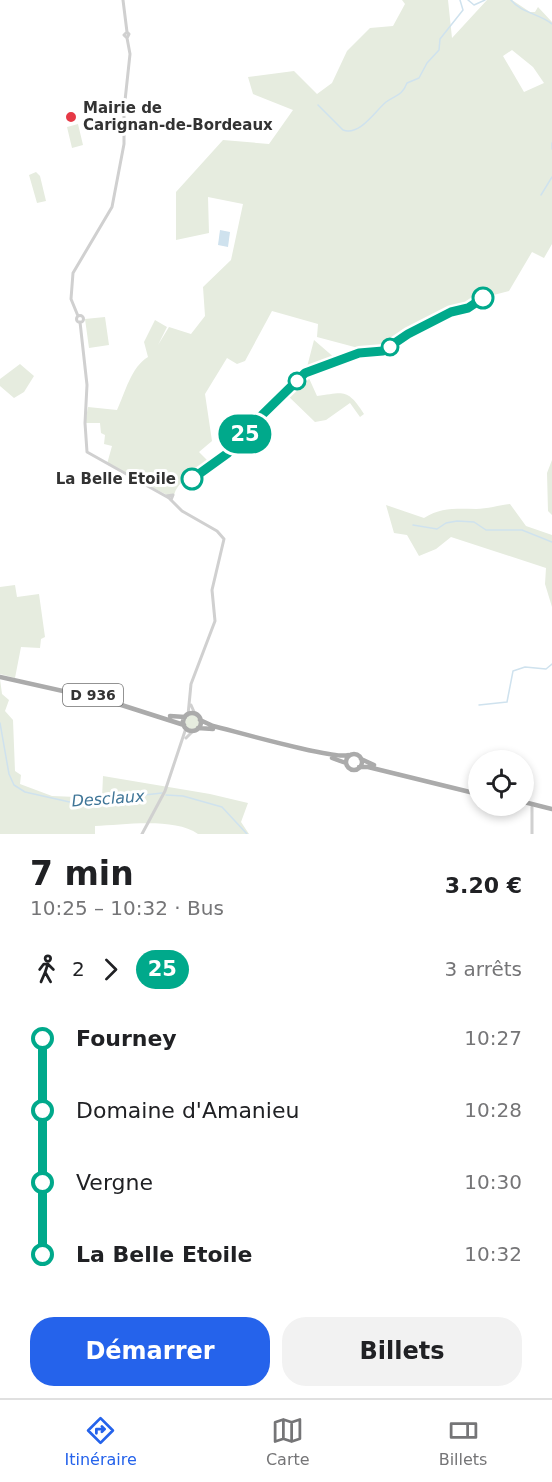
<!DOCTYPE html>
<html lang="fr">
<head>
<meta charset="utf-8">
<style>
  :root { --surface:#fff; --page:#f2f2f2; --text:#202124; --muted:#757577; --line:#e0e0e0; --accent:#2563eb }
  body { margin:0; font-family:"DejaVu Sans",sans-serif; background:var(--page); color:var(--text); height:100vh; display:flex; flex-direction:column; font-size:22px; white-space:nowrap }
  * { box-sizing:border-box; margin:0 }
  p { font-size:20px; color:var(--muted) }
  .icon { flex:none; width:33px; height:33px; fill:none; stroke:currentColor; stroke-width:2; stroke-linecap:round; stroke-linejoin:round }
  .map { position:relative; height:834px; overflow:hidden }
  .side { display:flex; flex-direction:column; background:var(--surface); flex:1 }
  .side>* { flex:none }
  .badge { padding:0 12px; border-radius:20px; font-size:21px; line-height:39px }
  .fabs { position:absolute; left:468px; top:750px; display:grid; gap:12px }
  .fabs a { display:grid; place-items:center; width:66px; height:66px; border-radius:50%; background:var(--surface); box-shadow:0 3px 9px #0003; font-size:30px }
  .map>.badge { position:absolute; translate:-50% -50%; box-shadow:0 0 0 3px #fff }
  .legs { display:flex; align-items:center; gap:9px; height:66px; padding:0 30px; font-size:20px }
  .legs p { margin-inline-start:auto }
  .head { display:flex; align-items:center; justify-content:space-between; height:102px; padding:0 30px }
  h1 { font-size:33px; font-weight:700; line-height:45px }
  .primary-button { display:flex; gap:12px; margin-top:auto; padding:12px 30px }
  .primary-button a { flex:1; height:69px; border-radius:24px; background:var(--accent); color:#fff; font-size:24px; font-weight:700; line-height:69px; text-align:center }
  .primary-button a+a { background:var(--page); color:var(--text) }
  ul { padding:0 30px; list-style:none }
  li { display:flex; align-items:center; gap:21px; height:72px; font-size:22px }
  li i { display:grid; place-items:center; width:9px; height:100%; margin:0 8px; background:currentColor }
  li i::after { content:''; width:15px; height:15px; margin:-8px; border:4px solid; border-radius:50%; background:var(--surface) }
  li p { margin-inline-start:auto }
  li:first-child i { background:linear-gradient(#0000 50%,currentColor 0) }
  li:last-child i { background:linear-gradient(currentColor 50%,#0000 0) }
  .dock { display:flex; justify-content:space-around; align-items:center; height:84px; border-top:2px solid var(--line); background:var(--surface); font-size:16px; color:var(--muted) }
  .dock a { display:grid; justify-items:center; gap:3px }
  .dock .active { color:var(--accent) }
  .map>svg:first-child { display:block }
  .green { fill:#e6ecdf; fill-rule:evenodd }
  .water { fill:#cfe2ee }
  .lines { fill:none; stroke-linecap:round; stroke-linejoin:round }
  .stream { stroke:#cfe2ee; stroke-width:1.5 }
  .tertiary { stroke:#d0d0d0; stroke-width:3 }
  .primary { stroke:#ababab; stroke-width:4.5 }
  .line-1-casing { stroke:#fff; stroke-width:14 }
  .line-1 { stroke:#00a98b; stroke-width:9 }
  .poi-dot { fill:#e63946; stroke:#fff; stroke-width:2 }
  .stop-1-dot { fill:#fff; stroke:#00a98b; stroke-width:3 }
  .labels { text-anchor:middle; stroke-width:6; stroke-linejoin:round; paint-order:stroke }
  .shield { fill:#fff; stroke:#707070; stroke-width:1.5 }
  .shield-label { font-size:14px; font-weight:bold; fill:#333 }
  .poi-label { font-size:15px; font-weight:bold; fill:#333; stroke:#fff; text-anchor:start }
  .stop-label { font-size:15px; font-weight:bold; fill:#333; stroke:#fff; text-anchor:end }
  .water-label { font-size:16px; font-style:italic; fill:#3f7597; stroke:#fff }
</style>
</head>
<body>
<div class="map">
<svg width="552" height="834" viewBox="0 0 552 834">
  <rect width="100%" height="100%" fill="#fff"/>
  <path class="green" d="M402 0H448L452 38 487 0H512L530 12H535L538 7 552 22V244L544 258 532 252 509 291 486 297 468 308 449 313 377 353 317 337 318 324 272 311 245 361 237 364 227 358 205 394 212 441 199 452 208 461C197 470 176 482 174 496H169L107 464 112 446 104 444 105 435 101 433 100 423H85L88 407 117 410C125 393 131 367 148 357L144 342 155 320 167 327 158 345 169 327 191 334 205 316 203 287 231 260 243 204 208 197 209 233 176 240V192L223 140 269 144 293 110 253 94 248 77 294 71 317 94 332 83 347 51 370 28 393 26 405 4ZM512 50 533 67 544 83 524 92 503 56Z
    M78 124 83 145 72 148 67 127Z
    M36 172 40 176 46 201 37 203 29 175Z
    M105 317 109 345 89 348 85 319Z
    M314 340 336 359 310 369 307 367Z
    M20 364 34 376 24 392 14 398 0 386V379Z
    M308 376 317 396C343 393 347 387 364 414L360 417 350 403 326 420 315 422 286 394Z
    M552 460V515L548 511 547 473Z
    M510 504 526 526 552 535V607L545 584 546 568 451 537 436 549 419 556 407 535 394 533 386 505 424 518C442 507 456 509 476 509 487 509 499 505 510 504Z
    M15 585 17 597 39 594 45 637 41 639 40 648 21 647 15 678 0 674V587Z
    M0 679 2 694 9 700 5 711 13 720 15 771 21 775 20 784 52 796 102 798 103 776 210 794 248 803 241 822 249 834H198C174 817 123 825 95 826V834H0Z
    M185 722a7 7 0 1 1 14 0a7 7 0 1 1-14 0Z"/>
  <path class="water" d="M220 230 230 232 228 247 218 245Z"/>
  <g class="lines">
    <path class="stream" d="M468 0 474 5 485 0
      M511 0C521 13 540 14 552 24
      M318 105 343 130C360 136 375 111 386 102 396 95 402 96 407 83L419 78 427 63 439 50 440 39 463 10 460 0
      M552 143V149
      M541 195 552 177
      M413 525 437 529 446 523 457 521 474 522 486 530H522L552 542
      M479 705 507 702 513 671 525 667 546 669 552 664
      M0 723 9 774 14 785 25 792 74 803 162 793
      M166 795 183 796 222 807 247 834"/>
    <path class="tertiary" d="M123 0 127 32
      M76.5 319a3.5 3.5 0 1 1 7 0a3.5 3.5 0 1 1-7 0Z
      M78 316 71 299 73 273 112 207 124 144V110L130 54 127 38 129 34 127 32 124 35 127 38
      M80 322 87 385 85 423 87 452 169 498 182 511 217 531 224 539 212 590 215 621 191 684 188 715
      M166 496 173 495 171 500
      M191 705 195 714
      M186 738 193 731
      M532 807V834
      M142 834 165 791 186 728"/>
    <path class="primary" d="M0 677 112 702 184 725
      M183 722a9 9 0 1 1 18 0a9 9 0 1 1-18 0Z
      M170 716 185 717
      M200 720 213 726C234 731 335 760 348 755
      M198 728 213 729
      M346 762a8 8 0 1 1 16 0a8 8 0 1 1-16 0Z
      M332 758 346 763
      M361 759 374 765
      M359 767H368L478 794
      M524 802 552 809"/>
  </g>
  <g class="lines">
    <g class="line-1-casing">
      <path id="line-1" d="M192 479 228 453 260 417 305 373 359 353 383 351 408 334 451 312 468 308 483 298"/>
    </g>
    <use href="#line-1" class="line-1"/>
  </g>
  <circle class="poi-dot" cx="71" cy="117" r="6"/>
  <g class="stop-1-dot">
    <circle cx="483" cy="298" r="10"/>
    <circle cx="390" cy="347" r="8"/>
    <circle cx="297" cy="381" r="8"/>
    <circle cx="192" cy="479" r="10"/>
  </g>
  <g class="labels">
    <rect class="shield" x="63" y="684" width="60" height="22" rx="4.5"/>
    <g class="shield-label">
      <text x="93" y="700">D 936</text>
    </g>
    <g class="poi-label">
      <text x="83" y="113">Mairie de<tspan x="83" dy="17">Carignan-de-Bordeaux</tspan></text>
    </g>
    <g class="stop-label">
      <text x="176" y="484">La Belle Etoile</text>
    </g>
    <g class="water-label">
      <text transform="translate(108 798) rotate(-4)" y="6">Desclaux</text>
    </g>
  </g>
</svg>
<div class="fabs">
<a><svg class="icon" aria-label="locate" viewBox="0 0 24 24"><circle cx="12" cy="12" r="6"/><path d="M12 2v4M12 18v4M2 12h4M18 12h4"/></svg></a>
</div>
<b class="badge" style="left:245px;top:434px;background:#00a98b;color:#fff">25</b>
</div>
<section class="side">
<div class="head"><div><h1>7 min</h1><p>10:25 – 10:32 · Bus</p></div><b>3.20 €</b></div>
<div class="legs"><svg class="icon" aria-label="walk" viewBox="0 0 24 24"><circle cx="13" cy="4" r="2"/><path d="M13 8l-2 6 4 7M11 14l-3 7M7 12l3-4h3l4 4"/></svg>2<svg class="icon" aria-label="forward" viewBox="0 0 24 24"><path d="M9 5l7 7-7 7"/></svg><b class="badge" style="background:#00a98b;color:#fff">25</b><p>3 arrêts</p></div>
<ul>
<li><i style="color:#00a98b"></i><b>Fourney</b><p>10:27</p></li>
<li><i style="color:#00a98b"></i><span>Domaine d'Amanieu</span><p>10:28</p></li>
<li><i style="color:#00a98b"></i><span>Vergne</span><p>10:30</p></li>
<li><i style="color:#00a98b"></i><b>La Belle Etoile</b><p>10:32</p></li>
</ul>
<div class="primary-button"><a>Démarrer</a><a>Billets</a></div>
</section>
<nav class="dock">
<a class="active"><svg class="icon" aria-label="directions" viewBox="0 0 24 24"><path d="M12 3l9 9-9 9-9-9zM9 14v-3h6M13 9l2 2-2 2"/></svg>Itinéraire</a>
<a><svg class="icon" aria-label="map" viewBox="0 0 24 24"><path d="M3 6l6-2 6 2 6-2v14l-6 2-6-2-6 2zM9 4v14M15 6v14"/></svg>Carte</a>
<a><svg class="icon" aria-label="tickets" viewBox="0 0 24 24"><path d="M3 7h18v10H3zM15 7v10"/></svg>Billets</a>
</nav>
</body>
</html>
